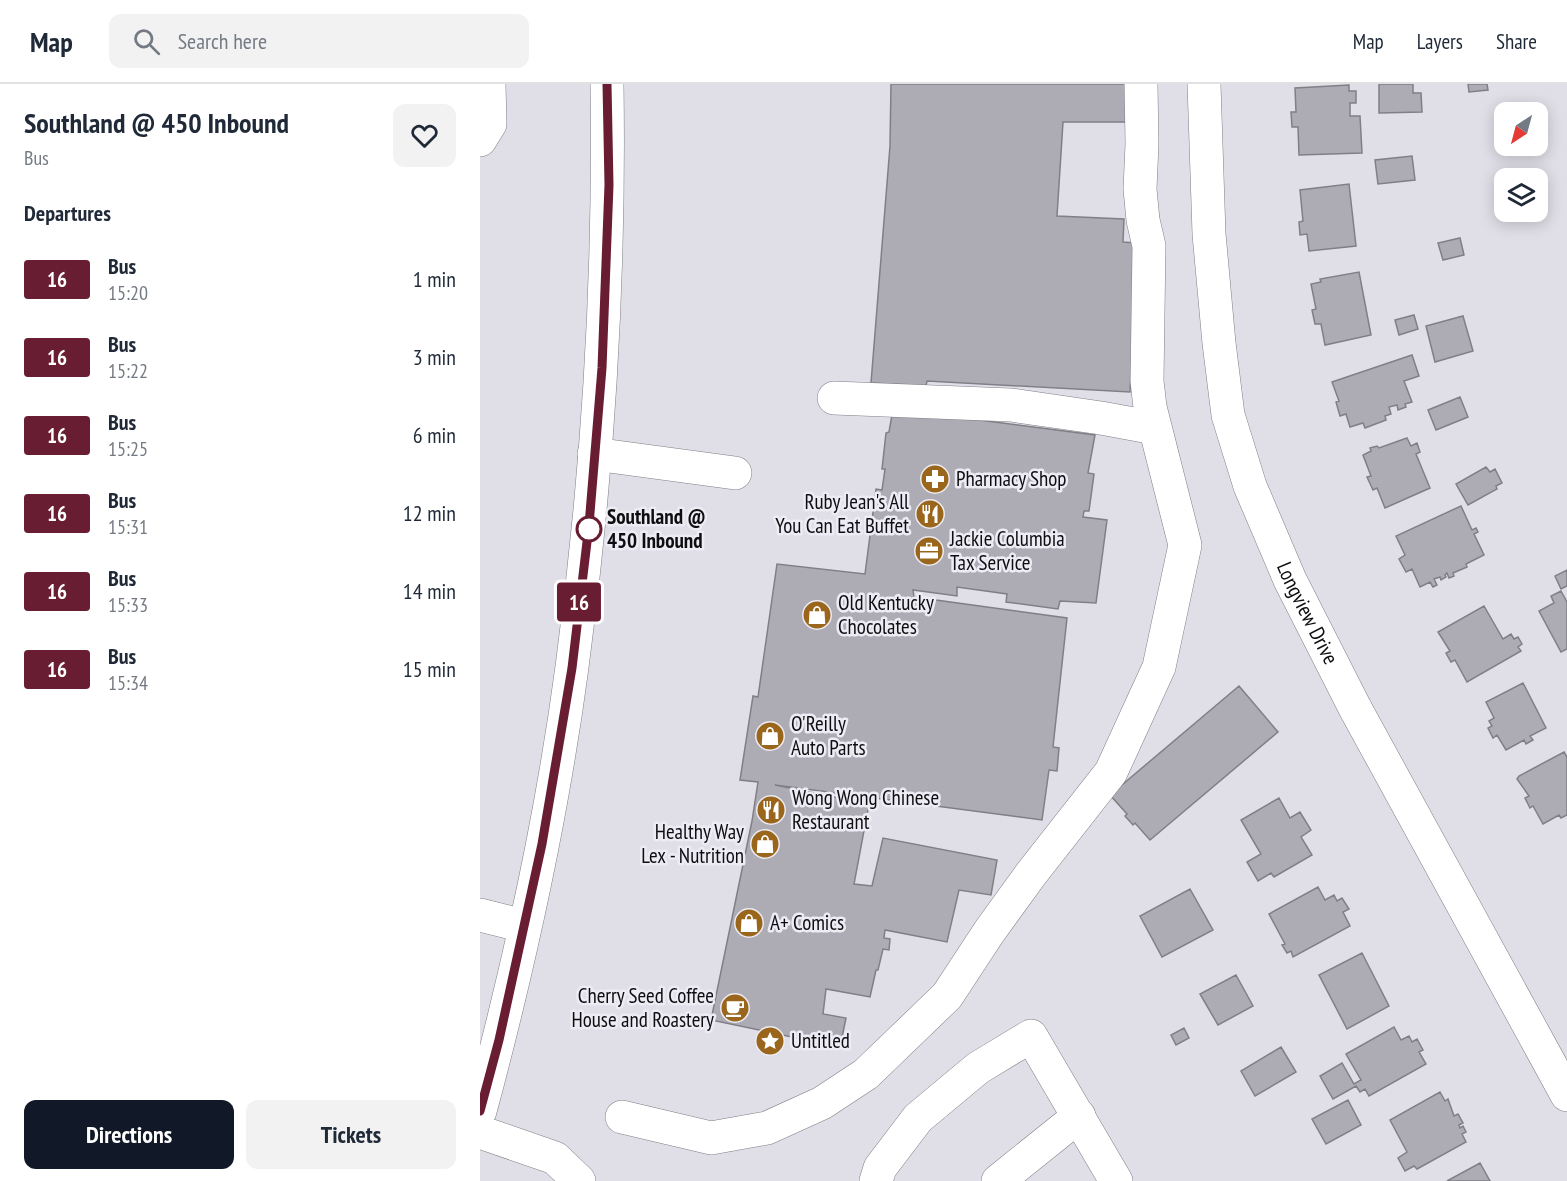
<!DOCTYPE html>
<html lang="en">
<head>
<meta charset="utf-8">
<style>
  :root { --surface:#fff; --page:#f2f2f3; --text:#1f2937; --muted:#747a83; --line:#e0e1e3; --accent:#111827 }
  body { margin:0; font-family:"PT Sans Narrow",sans-serif; background:var(--page); color:var(--text); height:100vh; display:flex; flex-direction:column; font-size:22px; white-space:nowrap }
  * { box-sizing:border-box; margin:0 }
  p { font-size:20px; color:var(--muted) }
  .icon { flex:none; width:33px; height:33px; fill:none; stroke:currentColor; stroke-width:2; stroke-linecap:round; stroke-linejoin:round }
  .map { position:relative; flex:1; overflow:hidden }
  .panel { display:flex; flex-direction:column; background:var(--surface); width:480px }
  .panel>* { flex:none }
  .badge { padding:0 12px; border-radius:4px; font-size:21px; line-height:39px }
  .needle { width:39px; rotate:216deg }
  .tools { position:absolute; left:1014px; top:18px; display:grid; gap:12px }
  .tools a { display:grid; place-items:center; width:54px; height:54px; border-radius:12px; background:var(--surface); box-shadow:0 3px 15px #0003; font-size:30px }
  .map>.badge { position:absolute; translate:-50% -50%; box-shadow:0 0 0 3px #fff }
  h2 { padding:0 24px; font-size:22px; line-height:54px }
  .round { display:grid; place-items:center; flex:none; width:63px; height:63px; border-radius:12px; background:var(--page) }
  .overview { display:flex; align-items:center; justify-content:space-between; height:102px; padding:0 24px }
  h1 { font-size:28px; font-weight:800; line-height:45px }
  .primary-button { display:flex; gap:12px; margin-top:auto; padding:12px 24px }
  .primary-button a { flex:1; height:69px; border-radius:12px; background:var(--accent); color:#fff; font-size:24px; font-weight:800; line-height:69px; text-align:center }
  .primary-button a+a { background:var(--page); color:var(--text) }
  ul { padding:0; list-style:none }
  li { display:flex; align-items:center; gap:18px; height:78px; padding:0 24px }
  li div { flex:1 }
  li b { display:block; font-size:22px }
  li em { font-style:normal }
  li .badge { min-width:66px; font-weight:700; text-align:center }
  header { display:flex; align-items:center; gap:36px; box-sizing:border-box; height:84px; padding:0 30px; background:var(--surface); border-bottom:2px solid var(--line) }
  header strong { font-size:28px }
  nav { display:flex; gap:33px; margin-inline-start:auto; font-size:21px }
  .search { width:420px; height:54px; background:var(--page); display:flex; align-items:center; gap:15px; box-sizing:border-box; padding:0 21px; border-radius:12px; color:var(--muted); font-size:22px }
  main { display:flex; flex:1; min-height:0 }
  .map>svg:first-child { display:block }
  .building { fill:#adacb4; stroke:#807f86; stroke-width:1.5 }
  .lines { fill:none; stroke-linecap:round; stroke-linejoin:round }
  .minor-casing { stroke:#7f7e86; stroke-width:34 }
  .major-casing { stroke:#7f7e86; stroke-width:34 }
  .minor { stroke:#fff; stroke-width:33 }
  .major { stroke:#fff; stroke-width:33 }
  .line-casing { stroke:#fff; stroke-width:14 }
  .line { stroke:#691d32; stroke-width:9 }
  .stop-dot { fill:#fff; stroke:#691d32; stroke-width:3 }
  .labels { text-anchor:middle; stroke-width:5; stroke-linejoin:round; paint-order:stroke }
  .poi-label { font-size:21px; fill:#0e0e10; stroke:#edecf4; text-anchor:start }
  .stop-label { font-size:21px; font-weight:bold; fill:#0e0e10; stroke:#edecf4; text-anchor:start }
  .street-label { font-size:21px; fill:#0e0e10; stroke:#edecf4 }
</style>
</head>
<body>
<header>
<strong>Map</strong>
<div class="search"><svg class="icon" aria-label="search" viewBox="0 0 24 24"><circle cx="10" cy="10" r="6"/><path d="M15 15l6 6"/></svg>Search here</div>
<nav><a>Map</a><a>Layers</a><a>Share</a></nav>
</header>
<main>
<section class="panel">
<div class="overview"><div><h1>Southland @ 450 Inbound</h1><p>Bus</p></div><a class="round"><svg class="icon" aria-label="heart" viewBox="0 0 24 24"><path d="M12 20l-8-8c-3-5 5-10 8-4 3-6 11-1 8 4z"/></svg></a></div>
<h2>Departures</h2>
<ul>
<li><span class="badge" style="background:#691d32;color:#fff">16</span><div><b>Bus</b><p>15:20</p></div><em>1 min</em></li>
<li><span class="badge" style="background:#691d32;color:#fff">16</span><div><b>Bus</b><p>15:22</p></div><em>3 min</em></li>
<li><span class="badge" style="background:#691d32;color:#fff">16</span><div><b>Bus</b><p>15:25</p></div><em>6 min</em></li>
<li><span class="badge" style="background:#691d32;color:#fff">16</span><div><b>Bus</b><p>15:31</p></div><em>12 min</em></li>
<li><span class="badge" style="background:#691d32;color:#fff">16</span><div><b>Bus</b><p>15:33</p></div><em>14 min</em></li>
<li><span class="badge" style="background:#691d32;color:#fff">16</span><div><b>Bus</b><p>15:34</p></div><em>15 min</em></li>
</ul>
<div class="primary-button"><a>Directions</a><a>Tickets</a></div>
</section>
<div class="map">
<svg width="1087" height="1097" viewBox="0 0 1087 1097">
  <rect width="100%" height="100%" fill="#e0dfe7"/>
  <path class="building" d="M411 0H648V38H583L577 132 644 135 643 158 656 159 650 308 447 297 446 302 391 299 410 62Z
    M899 0H933V9H941L942 28 899 29Z
    M988 0H1007L1008 6 989 8Z
    M869 1V7H876V19H870V32H880L882 69 819 71 818 43H812L811 28H816L815 4Z
    M932 72 935 96 898 100 895 76Z
    M869 100 876 162 829 167 827 150 820 151 819 138 823 137 820 106Z
    M980 154 984 171 963 176 958 159Z
    M879 188 891 251 845 261 841 240H835L832 226 836 225 831 200 841 198 840 195Z
    M934 231 938 245 919 251 915 236Z
    M983 232 993 267 955 278 946 242Z
    M932 271 939 292 924 297 932 318 925 320 926 323 918 326 917 321 909 323 911 330 905 332 906 336 885 344 883 339 870 343 866 330 860 332 856 318 859 317 852 298Z
    M980 313 988 333 956 346 948 326Z
    M413 325 615 351 608 389 614 390 609 427H604L603 433 627 436 616 519 580 517 578 525 526 518 527 510 477 503V512L433 506 434 513 587 534 573 663 579 664 577 687 569 686 562 736 295 701 389 720 374 800 392 802 403 754 517 776 511 811 479 806 467 858 405 846 404 854 410 855 409 866 403 865 398 886H396L390 913 346 905 343 930 366 934 360 963 231 936 272 737 278 698 260 696 273 612 278 613 297 480 385 490 396 405 402 406 405 385H402L406 349 409 348Z
    M927 354 931 362 937 359 940 368 936 370 950 404 905 424 897 404 893 406 887 393 891 392 883 371 891 367 890 364 897 362 899 364Z
    M1006 383 1010 388 1015 385 1022 399 1016 402 1017 405 988 421 976 400Z
    M981 422 992 446 996 444 998 448 994 450 1004 471 986 480 987 483 973 489 974 492 969 494 967 489 965 491 966 493 961 496 960 493 954 495 957 501 953 503 950 498 940 503 932 485 926 488 919 475 925 471 916 452Z
    M1087 486V502L1081 505 1075 492Z
    M1081 507 1087 518V565L1081 568 1059 527 1074 519 1071 512Z
    M1004 522 1023 555 1031 550 1034 555 1038 553 1042 560 1038 563 1041 567 987 598 975 576 971 578 966 569 970 567 958 548Z
    M1043 599 1066 644 1050 652 1053 656 1046 660 1044 656 1026 666 1017 651 1013 654 1008 644 1012 642 1009 637 1014 634 1006 618Z
    M759 602 798 648 670 756 655 739 653 741 645 732 647 730 630 711Z
    M1084 668 1087 673V731L1081 734 1079 731 1063 740 1053 722 1050 724 1045 714 1049 712 1037 695 1039 692Z
    M799 714 810 734 820 728 831 746 821 753 832 771 794 793 791 789 778 797 767 778 781 770 761 736Z
    M838 803 845 816 854 811 857 817 862 814 869 825 863 828 870 842 813 873 811 867 807 869 802 861 805 860 789 830Z
    M710 805 733 846 682 873 660 832Z
    M882 869 909 922 867 945 839 891Z
    M756 891 773 922 738 941 720 910Z
    M914 943 921 956 929 952 932 958 937 955 943 966 939 968 946 980 889 1012 885 1005 880 1008 876 1002 853 1015 840 992 862 979 874 1000 881 996 866 970Z
    M704 944 709 954 696 961 691 951Z
    M801 963 816 988 775 1012 761 987Z
    M960 1008 965 1017 968 1015 974 1032 978 1030 983 1039 979 1041 980 1044 983 1042 986 1048 982 1050 986 1058 937 1085 934 1082 925 1087 918 1074 927 1068 910 1036Z
    M868 1016 881 1041 846 1060 832 1035Z
    M1000 1079 1010 1097H967Z"/>
  <g class="lines">
    <g class="minor-casing">
      <g id="minor">
        <path id="s1" d="M724 0 729 150 739 259 748 331 770 402 810 496 875 624 1087 1011"/>
        <path d="M0 56 10 40 9 0"/>
        <path d="M354 314 531 321 621 334 675 344"/>
        <path d="M114 370 255 389"/>
        <path d="M0 831 44 842"/>
        <path d="M142 1033 231 1054 287 1044 342 1019 386 990 467 912 509 848 551 790 631 688 679 583 705 461 670 323 667 297 669 162 663 136 660 105 662 60 661 0"/>
        <path d="M0 1048 75 1074 99 1097"/>
        <path d="M396 1097 400 1084 438 1034 498 984 551 952 636 1097"/>
        <path d="M518 1097 599 1032"/>
      </g>
    </g>
    <g class="major-casing">
      <path id="major" d="M0 1027C39 882 72 733 92 583 118 390 130 195 127 0"/>
    </g>
    <use href="#minor" class="minor"/>
    <use href="#major" class="major"/>
  </g>
  <g class="lines">
    <g class="line-casing">
      <path id="line" d="M0 1027 19 956 62 760 92 584 109 441 122 284 129 101 127 0"/>
    </g>
    <use href="#line" class="line"/>
  </g>
  <defs>
    <g id="pharmacy-disc" transform="scale(1.5)"><circle r="9.5" fill="#9a661c" stroke="#edecf4"/><path d="M-2-6h4v4h4v4h-4v4h-4v-4h-4v-4h4Z" fill="#fff"/></g>
    <g id="restaurant-disc" transform="scale(1.5)"><circle r="9.5" fill="#9a661c" stroke="#edecf4"/><path d="M-5-6h1v4h1v-4h1v4h1v-4h1v5L-1.5 .5V6h-2V.5L-5-1ZM5-6V6H3V1.5H1.5Q1.5-4 5-6Z" fill="#fff"/></g>
    <g id="office-disc" transform="scale(1.5)"><circle r="9.5" fill="#9a661c" stroke="#edecf4"/><path d="M-6-3h4V-5.5h4V-3h4V5H-6ZM-1-4.5V-3h2v-1.5ZM-6 0V1H6V0Z" fill="#fff"/></g>
    <g id="shop-disc" transform="scale(1.5)"><circle r="9.5" fill="#9a661c" stroke="#edecf4"/><path d="M-5-2.5h2.3a2.7 3.5 0 0 1 5.4 0H5L5.5 6h-11ZM-1.5-2.5h3a1.5 2.3 0 0 0-3 0Z" fill="#fff"/></g>
    <g id="cafe-disc" transform="scale(1.5)"><circle r="9.5" fill="#9a661c" stroke="#edecf4"/><path d="M-5.5-4.5H6V0H3Q3 3.5 0 3.5H-2.5Q-5.5 3.5-5.5 0ZM3-3.2v2h1.7v-2ZM-6 4.5H4V6H-6Z" fill="#fff"/></g>
    <g id="sight-disc" transform="scale(1.5)"><circle r="9.5" fill="#9a661c" stroke="#edecf4"/><path d="M0-6L1.8-2.2L6-1.7L2.9 1.2L3.7 5.4L0 3.3L-3.7 5.4L-2.9 1.2L-6-1.7L-1.8-2.2Z" fill="#fff"/></g>
  </defs>
  <g fill-rule="evenodd">
    <use href="#pharmacy-disc" x="455" y="395"/>
    <use href="#restaurant-disc" x="450" y="430"/>
    <use href="#office-disc" x="449" y="467"/>
    <use href="#shop-disc" x="337" y="531"/>
    <use href="#shop-disc" x="290" y="652"/>
    <use href="#restaurant-disc" x="291" y="726"/>
    <use href="#shop-disc" x="285" y="760"/>
    <use href="#shop-disc" x="269" y="839"/>
    <use href="#cafe-disc" x="255" y="924"/>
    <use href="#sight-disc" x="290" y="957"/>
  </g>
  <circle class="stop-dot" cx="109" cy="445" r="12"/>
  <g class="labels">
    <g class="poi-label">
      <text x="476" y="402">Pharmacy Shop</text>
      <text x="429" y="425" text-anchor="end">Ruby Jean's All<tspan x="429" dy="24">You Can Eat Buffet</tspan></text>
      <text x="470" y="462">Jackie Columbia<tspan x="470" dy="24">Tax Service</tspan></text>
      <text x="358" y="526">Old Kentucky<tspan x="358" dy="24">Chocolates</tspan></text>
      <text x="311" y="647">O'Reilly<tspan x="311" dy="24">Auto Parts</tspan></text>
      <text x="312" y="721">Wong Wong Chinese<tspan x="312" dy="24">Restaurant</tspan></text>
      <text x="264" y="755" text-anchor="end">Healthy Way<tspan x="264" dy="24">Lex - Nutrition</tspan></text>
      <text x="290" y="846">A+ Comics</text>
      <text x="234" y="919" text-anchor="end">Cherry Seed Coffee<tspan x="234" dy="24">House and Roastery</tspan></text>
      <text x="311" y="964">Untitled</text>
    </g>
    <g class="stop-label">
      <text x="127" y="440">Southland @<tspan x="127" dy="24">450 Inbound</tspan></text>
    </g>
    <g class="street-label">
      <text dy="7" stroke="none"><textPath href="#s1" startOffset="546">Longview Drive</textPath></text>
    </g>
  </g>
</svg>
<div class="tools">
<a><svg class="needle" viewBox="-14 -14 28 28"><path d="M0-13l5 13h-10z" fill="#e53935"/><path d="M0 13l5-13h-10z" fill="#747a83"/></svg></a>
<a><svg class="icon" aria-label="layers" viewBox="0 0 24 24"><path d="M12 4l9 5-9 5-9-5zM3 14l9 5 9-5"/></svg></a>
</div>
<b class="badge" style="left:99px;top:518px;background:#691d32;color:#fff">16</b>
</div>
</main>
</body>
</html>
